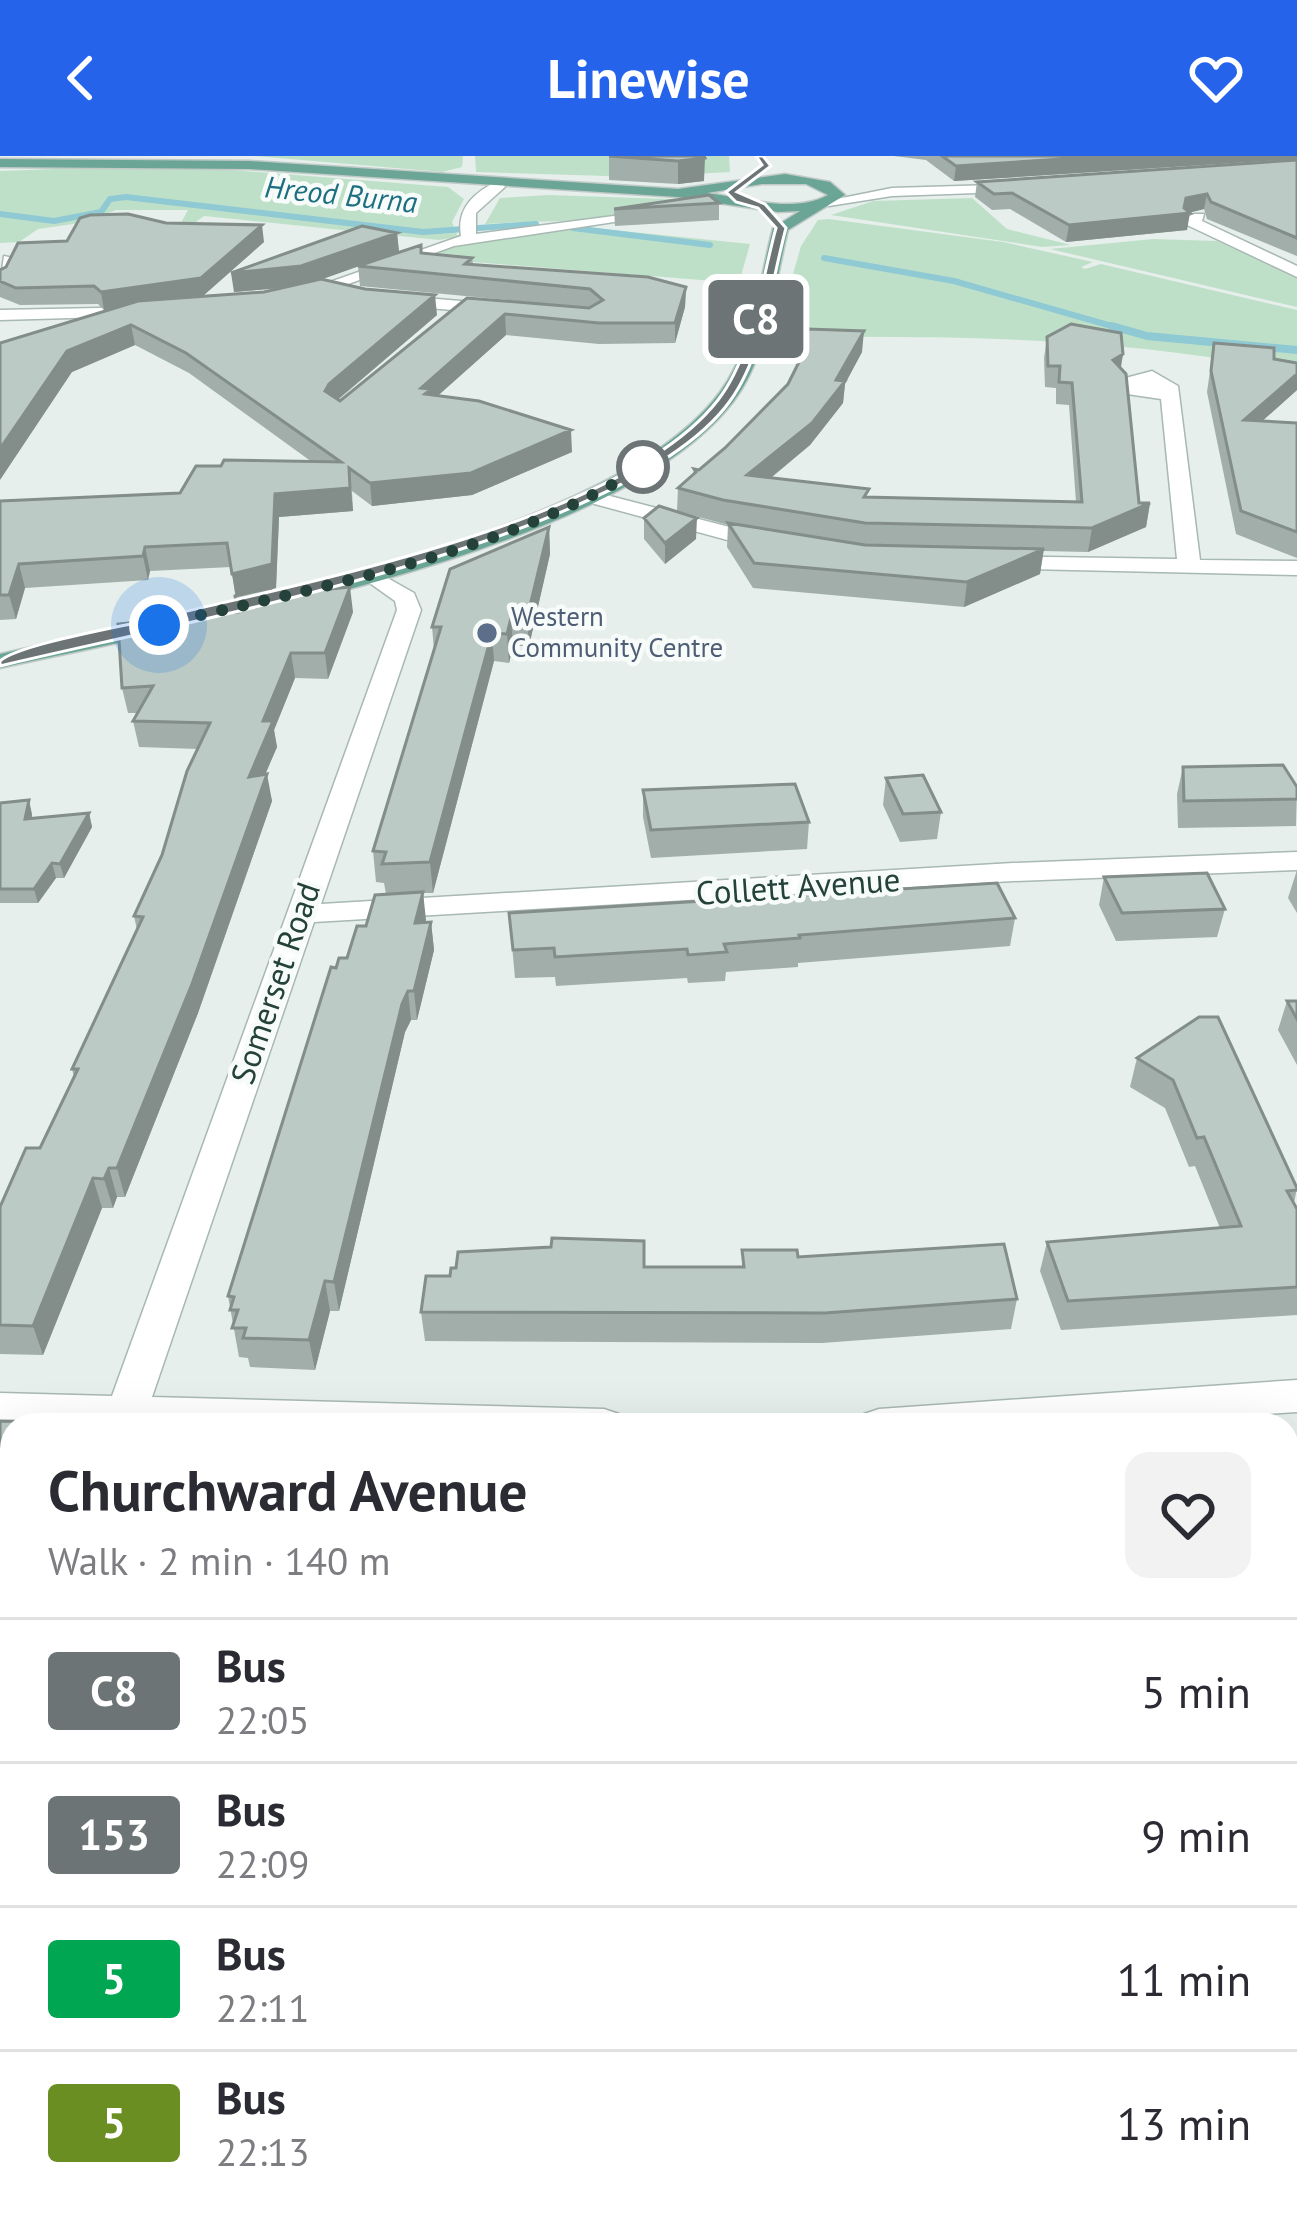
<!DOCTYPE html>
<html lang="en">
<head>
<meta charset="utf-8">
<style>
  :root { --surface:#fff; --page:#f2f2f3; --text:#2b2b33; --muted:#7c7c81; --line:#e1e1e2; --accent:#2563eb }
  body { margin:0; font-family:"PT Sans",sans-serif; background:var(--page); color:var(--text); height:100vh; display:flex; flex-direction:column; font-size:45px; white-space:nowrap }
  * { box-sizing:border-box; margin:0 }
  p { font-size:39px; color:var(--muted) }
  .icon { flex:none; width:66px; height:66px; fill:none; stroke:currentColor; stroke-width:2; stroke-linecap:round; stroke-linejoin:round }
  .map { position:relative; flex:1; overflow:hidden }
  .panel { position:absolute; left:0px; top:1257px; width:1299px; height:807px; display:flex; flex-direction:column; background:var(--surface); border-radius:36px 36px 0 0; box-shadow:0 12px 48px #0002 }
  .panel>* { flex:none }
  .badge { padding:0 24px; border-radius:9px; font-size:42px; line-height:78px }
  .you { position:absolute; width:60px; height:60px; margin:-30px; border:9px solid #fff; border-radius:50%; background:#1a73e8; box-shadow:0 0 0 18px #1a73e833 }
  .map>.badge { position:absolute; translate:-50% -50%; box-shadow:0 0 0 6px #fff }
  .round { display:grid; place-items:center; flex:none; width:126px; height:126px; border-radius:24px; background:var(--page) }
  .head { display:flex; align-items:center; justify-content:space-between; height:204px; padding:0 48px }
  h1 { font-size:57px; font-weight:800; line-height:90px }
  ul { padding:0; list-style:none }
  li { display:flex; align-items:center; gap:36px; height:144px; padding:0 48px; border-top:3px solid var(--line) }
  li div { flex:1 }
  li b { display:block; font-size:45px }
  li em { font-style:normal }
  li .badge { min-width:132px; font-weight:700; text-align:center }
  header { display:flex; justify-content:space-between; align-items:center; height:156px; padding:0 48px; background:var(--accent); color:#fff; font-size:54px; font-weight:800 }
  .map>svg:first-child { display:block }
  .green { fill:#bfe0c8 }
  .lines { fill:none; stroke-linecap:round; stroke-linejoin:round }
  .stream-far1 { stroke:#8ec9d4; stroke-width:6 }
  .stream { stroke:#8ec9d4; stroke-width:8 }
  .minor-casing { stroke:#a8b8b2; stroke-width:3 }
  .major-casing { stroke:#c2cac8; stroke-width:3 }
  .minor { fill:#fff; fill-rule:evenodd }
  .major { fill:#6aa596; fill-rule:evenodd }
  .wall { fill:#a1aea9 }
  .shaded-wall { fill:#838d89 }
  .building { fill:#bbcac4; stroke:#838d89; stroke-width:3 }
  .line { fill:#6c7476; stroke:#fff; stroke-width:3 }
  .walk { stroke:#24423a; stroke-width:12; stroke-dasharray:0 21.6 }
  .stop-dot { fill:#fff; stroke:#6c7476; stroke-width:6 }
  .service-dot { fill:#5c6f8a; stroke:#f7fbf9; stroke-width:4.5 }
  .labels { text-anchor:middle; stroke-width:9; stroke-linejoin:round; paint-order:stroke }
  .far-service-label { font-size:27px; fill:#4e5e75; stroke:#f7fbf9; text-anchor:start }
  .far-water-label { font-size:30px; font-style:italic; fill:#1c6f80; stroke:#f7fbf9 }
  .street-label { font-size:33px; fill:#24423a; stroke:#f7fbf9 }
</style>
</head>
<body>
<header><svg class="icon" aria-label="back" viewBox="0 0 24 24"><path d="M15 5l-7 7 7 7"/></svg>Linewise<svg class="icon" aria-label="heart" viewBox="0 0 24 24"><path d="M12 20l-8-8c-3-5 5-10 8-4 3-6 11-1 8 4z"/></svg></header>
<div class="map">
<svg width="1297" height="2062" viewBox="0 0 1297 2062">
  <rect width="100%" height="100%" fill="#e6efeb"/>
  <path class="green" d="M255 0H463L462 11 442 16Z
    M475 0H729L730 16 639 21 476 16Z
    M107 11 218 13 448 31 464 43 452 66 458 81 439 84 204 60 196 66 181 67 188 54H116L87 66 38 73 19 86 0 87V15Z
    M548 39 697 44C630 69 556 63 485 68L500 42Z
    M972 42 1007 73 1071 89 1042 91 831 59 873 45Z
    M829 63 1003 86 1093 106 1081 111 1085 113 1101 108 1297 154V216C1116 180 958 180 775 181L801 90 818 64Z
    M574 70 750 88 739 127 422 102 462 86Z
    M1153 83 1217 85 1297 121V151L1050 93Z"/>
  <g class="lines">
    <path class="stream-far1" d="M0 58 54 65 101 56 110 43 126 41 423 76 536 68
      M573 72 710 89
      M824 102 954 125 1122 173"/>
    <path class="stream" d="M1112 170 1147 180 1297 194"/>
    <g class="minor-casing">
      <path id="minor" d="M500 24 505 31 476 57V78L660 54 667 58 454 90 301 145 287 141 461 80C456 51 476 35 500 24Z
        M1024 28 1029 35 892 40 829 50 822 46 892 32Z
        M1194 58H1204L1202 65 1297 110V121L1185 68V62Z
        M4 100 18 103 6 126 0 128Z
        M390 139 508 149 516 154 508 159 384 148V140Z
        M147 151V159L141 160 0 164V154Z
        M1152 215 1178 230 1200 404 1297 405V419L984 412V402L992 400 1177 403 1161 243 1127 238 1114 225Z
        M587 334 783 385 786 390 775 397 580 344 577 340Z
        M368 411 414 437 421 454 321 748 1013 707 1297 696V714L1013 725 314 766 152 1241 604 1253 619 1258 625 1269H0V1237L112 1240 397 454 395 445 357 418Z
        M1297 1224V1256L1107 1269H858L864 1258 879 1253Z
        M0 1926 12 1928V1984L0 1982Z
        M1153 2052H1217L1221 2062H1157Z"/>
    </g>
    <g class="major-casing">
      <path id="major" d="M0 3 250 5 678 33 785 18 830 26 845 39 788 74C774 130 769 199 733 246 614 400 188 470 0 512V498C180 457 610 386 720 236 753 192 759 125 773 72L800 55 778 56 678 41 250 13 0 11ZM762 28H806L828 39C794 58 744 42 707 37Z"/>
    </g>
    <use href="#minor" class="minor"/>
    <use href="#major" class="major"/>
  </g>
  <path class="wall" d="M609 0H704V25L678 28 609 24Z
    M894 0H1297V3L954 25 926 4Z
    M1297 4V100L1207 63 1204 53 1189 57 1187 74 1066 86 1010 53 992 54 975 41 977 26Z
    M719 47V64L615 70 614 53Z
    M166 67 264 86 204 139 264 136 283 132 234 136 397 77 399 96 321 123 437 159 338 244 340 245 467 142 548 148 360 130 358 110 422 97 472 102 473 108 686 131 685 151 675 187 599 188 506 179 437 240 572 296 472 339 372 350 352 335 353 355 279 361 276 432 272 433V439L353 456 328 523 295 522 274 574 277 591 265 618 272 645 198 857 125 1041H117L113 1052H102L43 1199 0 1198V1051L40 992 74 921 72 913 137 774 134 760 162 699 198 593 139 591 133 565 137 557H128L122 532 238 456 231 411 150 415 148 424 25 432 16 463 0 464V345L180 337 221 310 312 306 189 217 135 189 72 216 112 153 104 154 98 148 20 149 0 141V114L67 85Z
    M1047 181 1123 198 1121 212 1139 347H1150L1146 371 1088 396 1043 395 1040 418 964 451 753 432 727 391 728 369 677 355 678 332 693 318 694 313 699 314 862 196 845 227 843 247 810 289 771 322 868 341 1076 346 1069 249 1056 248V232L1045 231 1044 202Z
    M1214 187 1274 203 1297 234 1262 265 1297 267V402L1236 378 1207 236Z
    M644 362 696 383 665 408 644 383Z
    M549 371 550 398 529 490H513L509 507 494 505 433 737H423L425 766H431L434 794 417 864H411L405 876 339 1155H330L315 1214 250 1211 248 1202 239 1201 228 1140 336 812 347 802 386 738 384 727 376 726 373 695 434 494 432 471Z
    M1183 611 1297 631 1296 670 1178 672 1177 638Z
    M886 622 941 656 937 683 900 686 883 649Z
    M643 634 809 666 807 693 651 702 643 661Z
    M0 647 32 658V663L89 657 92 671 64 722H56L38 747H0Z
    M1297 714V757L1288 742Z
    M1104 721 1225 753 1217 781 1116 785 1099 749Z
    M509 757 1015 762 1010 790 798 807V811L726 816 725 825 688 827 687 822 556 830 555 821 515 822Z
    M1287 845H1297V909L1278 874Z
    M1199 861 1297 1032 1294 1047 1297 1053V1159L1061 1174 1040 1115 1047 1086 1220 1072 1195 1010 1189 1011 1165 952 1130 931 1137 902Z
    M742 1094 798 1101 1017 1143 1011 1173 822 1187 425 1185 421 1156 450 1120 644 1111H742Z
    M0 1265 12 1269V1381L0 1380Z
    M1297 1290V1385H1287V1291Z
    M0 1671 12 1674V1814L0 1812Z
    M1297 1808V2011L1287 2001V1819Z"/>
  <path class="shaded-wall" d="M1107 0H1297V3L954 25 956 10Z
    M705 2 704 25 678 28V5Z
    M1207 38 1204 53 1183 58 1190 57 1187 74 1066 86 1069 69Z
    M262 69 264 86 204 139 104 154 101 136Z
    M397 77 399 96 303 130 234 136 231 117Z
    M686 131 685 151 675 187V167Z
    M435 139 437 159 331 249 325 235 329 228Z
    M505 158 506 179 432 245 421 232Z
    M131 169 135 189 72 216 0 324V293L67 195Z
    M864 175 862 196 845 228 843 247 810 289 746 342 747 319 836 224Z
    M1123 198 1119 219 1113 204Z
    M1297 218V234L1240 285 1244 264Z
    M571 274 572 296 472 339 372 350 370 327Z
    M349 312 353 355 279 361 276 432 272 433 275 456 236 442 232 418 275 338Z
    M1150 347 1146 371 1088 396 1092 372Z
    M697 362 696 383 665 408V387Z
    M549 371 550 398 529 490 527 462Z
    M145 391 150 415 148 424 143 400Z
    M1044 393 1040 418 964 451 967 426Z
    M19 408 25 432 16 463 9 439Z
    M350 431 353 456 328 523 325 497Z
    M511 462 513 490 509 507 507 478Z
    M492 477 494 505 433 737 430 706Z
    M291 497 295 522 274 574 277 591 253 647 249 621 263 565Z
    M267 618 272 645 198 857 125 1041 117 1012Z
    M29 644 32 658 29 677 25 663Z
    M89 657 92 671 64 722 60 708Z
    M52 707 56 722 38 747 34 733Z
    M423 736 426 764 418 795 415 767Z
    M431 766 434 794 417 864 414 835Z
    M408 835 411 864 405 876 339 1155 334 1126 402 848Z
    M109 1012 117 1041 113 1052 104 1023Z
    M93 1022 102 1052 43 1199 33 1170Z
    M325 1125 330 1155 315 1214 309 1184Z"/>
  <path class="building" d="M609 0H704L705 2 678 5Z
    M942 0H1107L956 10Z
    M1297 4V82L1211 46 1207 38 1186 42 1184 52 1190 57 1069 69 1012 37 994 38 977 26Z
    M709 39 719 47 614 53Z
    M128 58 166 67 262 69 201 122 101 136 94 130 16 132 0 125V114L6 111 18 87 67 85 80 62 90 59Z
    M362 70 397 77 301 110 231 117Z
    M421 89V97L472 102 465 108 648 121 686 131 675 167H599L505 158 421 232 431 233 425 238 479 245 571 274 471 317 370 327 349 312 350 332 275 338 272 408 232 418 227 387 145 391 143 400 19 408 9 439H0V345L180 337 196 310H221L224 304 341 306 186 197 131 169 67 195 0 293V187L138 145 264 136 321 123 365 133 435 139 329 228 325 235 340 245 467 142 589 152 603 144 590 133 358 110Z
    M1071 168 1121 177 1123 198 1113 204 1126 218 1139 347H1150L1092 372 865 367 723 344 678 332 696 316 694 313 699 314 725 292 788 228 800 204 808 173 864 175 836 224 845 225 812 267 747 319 869 333 864 341 1082 346 1072 227 1059 226 1060 210H1048L1047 181Z
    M1214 187 1274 192V203L1297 207V218L1244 264 1297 267V376L1241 355 1211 215Z
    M659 350 697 362 665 387 644 362Z
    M728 367 865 389 1044 393 967 426 754 407Z
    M549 371 527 462H511L507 478 492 477 430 706 382 708 386 696 373 695 441 471H432L450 413Z
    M350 431 325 497H291L263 565H273L249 621 267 618 192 828 117 1012H109L104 1023 93 1022 33 1170 0 1169V1051L26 992H40L78 913H72L143 761 134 760 162 699 187 615 210 567 133 565 153 530 122 532 118 468 238 456 235 440 271 432V439Z
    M1283 609 1297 631V643L1184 645 1183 611Z
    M923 619 941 656 903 658 886 622Z
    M795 628 809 666 651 674 643 634Z
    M29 644 25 663 89 657 60 708 52 707 34 733H0V647Z
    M1207 717 1225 753 1122 757 1104 721Z
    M997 727 1015 762 799 779 800 782 724 788 727 796 688 799 687 793 555 801 554 792 513 794 509 757Z
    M423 736 415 767 431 766 414 835H408L402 848 334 1126 325 1125 309 1184 243 1182 246 1172H232L238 1154H230L234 1141 228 1140 331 811 336 812 339 802H347L357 770H366L375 739Z
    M1287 845H1297V863Z
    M1199 861H1218L1297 1032V1034L1287 1035 1297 1053V1131L1068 1145 1047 1086 1241 1070 1204 981 1197 982 1173 924 1137 902Z
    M552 1082 644 1085V1111H744L742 1094H797L798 1101 1004 1088 1017 1143 825 1157 421 1156 426 1120H450L451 1112H456L458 1096 551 1091Z
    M0 1265 56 1266 55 1269H12V1352L0 1351Z
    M1297 1290V1356L1287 1357V1291Z
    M0 1671 12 1674V1791L0 1789Z
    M1297 1808V1972L1287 1963V1819Z
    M493 2052H1016L1025 2062H852L830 2055 832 2062H439Z"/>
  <path class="line" d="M756 0H763L771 10 737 36 765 48 786 72C771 127 764 198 730 245 629 386 172 468 0 510V505C19 488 121 471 158 462 306 426 624 365 718 244 753 199 761 126 776 72L758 52 736 46 726 36 762 9Z"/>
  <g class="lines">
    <path class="walk" d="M159 469C321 430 499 399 643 311"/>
  </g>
  <circle class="stop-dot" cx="643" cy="311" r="24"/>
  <circle class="service-dot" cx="487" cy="477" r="12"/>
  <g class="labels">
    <g class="far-service-label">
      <text x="511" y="470">Western<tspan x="511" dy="31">Community Centre</tspan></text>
    </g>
    <g class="far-water-label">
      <text transform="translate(341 39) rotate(6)" y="10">Hreod Burna</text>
    </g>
    <g class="street-label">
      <text transform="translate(798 730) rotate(-4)" y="12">Collett Avenue</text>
      <text transform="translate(275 827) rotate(-71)" y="12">Somerset Road</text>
    </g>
  </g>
</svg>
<div class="you" style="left:159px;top:469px"></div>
<b class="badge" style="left:756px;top:163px;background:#6c7476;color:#fff">C8</b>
<section class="panel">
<div class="head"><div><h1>Churchward Avenue</h1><p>Walk · 2 min · 140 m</p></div><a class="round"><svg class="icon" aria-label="heart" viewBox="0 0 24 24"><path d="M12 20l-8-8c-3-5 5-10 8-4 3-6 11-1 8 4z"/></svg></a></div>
<ul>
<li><span class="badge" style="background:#6c7476;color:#fff">C8</span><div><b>Bus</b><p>22:05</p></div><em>5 min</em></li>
<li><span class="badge" style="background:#6c7476;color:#fff">153</span><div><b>Bus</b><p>22:09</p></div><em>9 min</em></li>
<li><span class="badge" style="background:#00a651;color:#fff">5</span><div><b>Bus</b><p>22:11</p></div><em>11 min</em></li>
<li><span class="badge" style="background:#6b8e23;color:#fff">5</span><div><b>Bus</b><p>22:13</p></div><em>13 min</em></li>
</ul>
</section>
</div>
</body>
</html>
